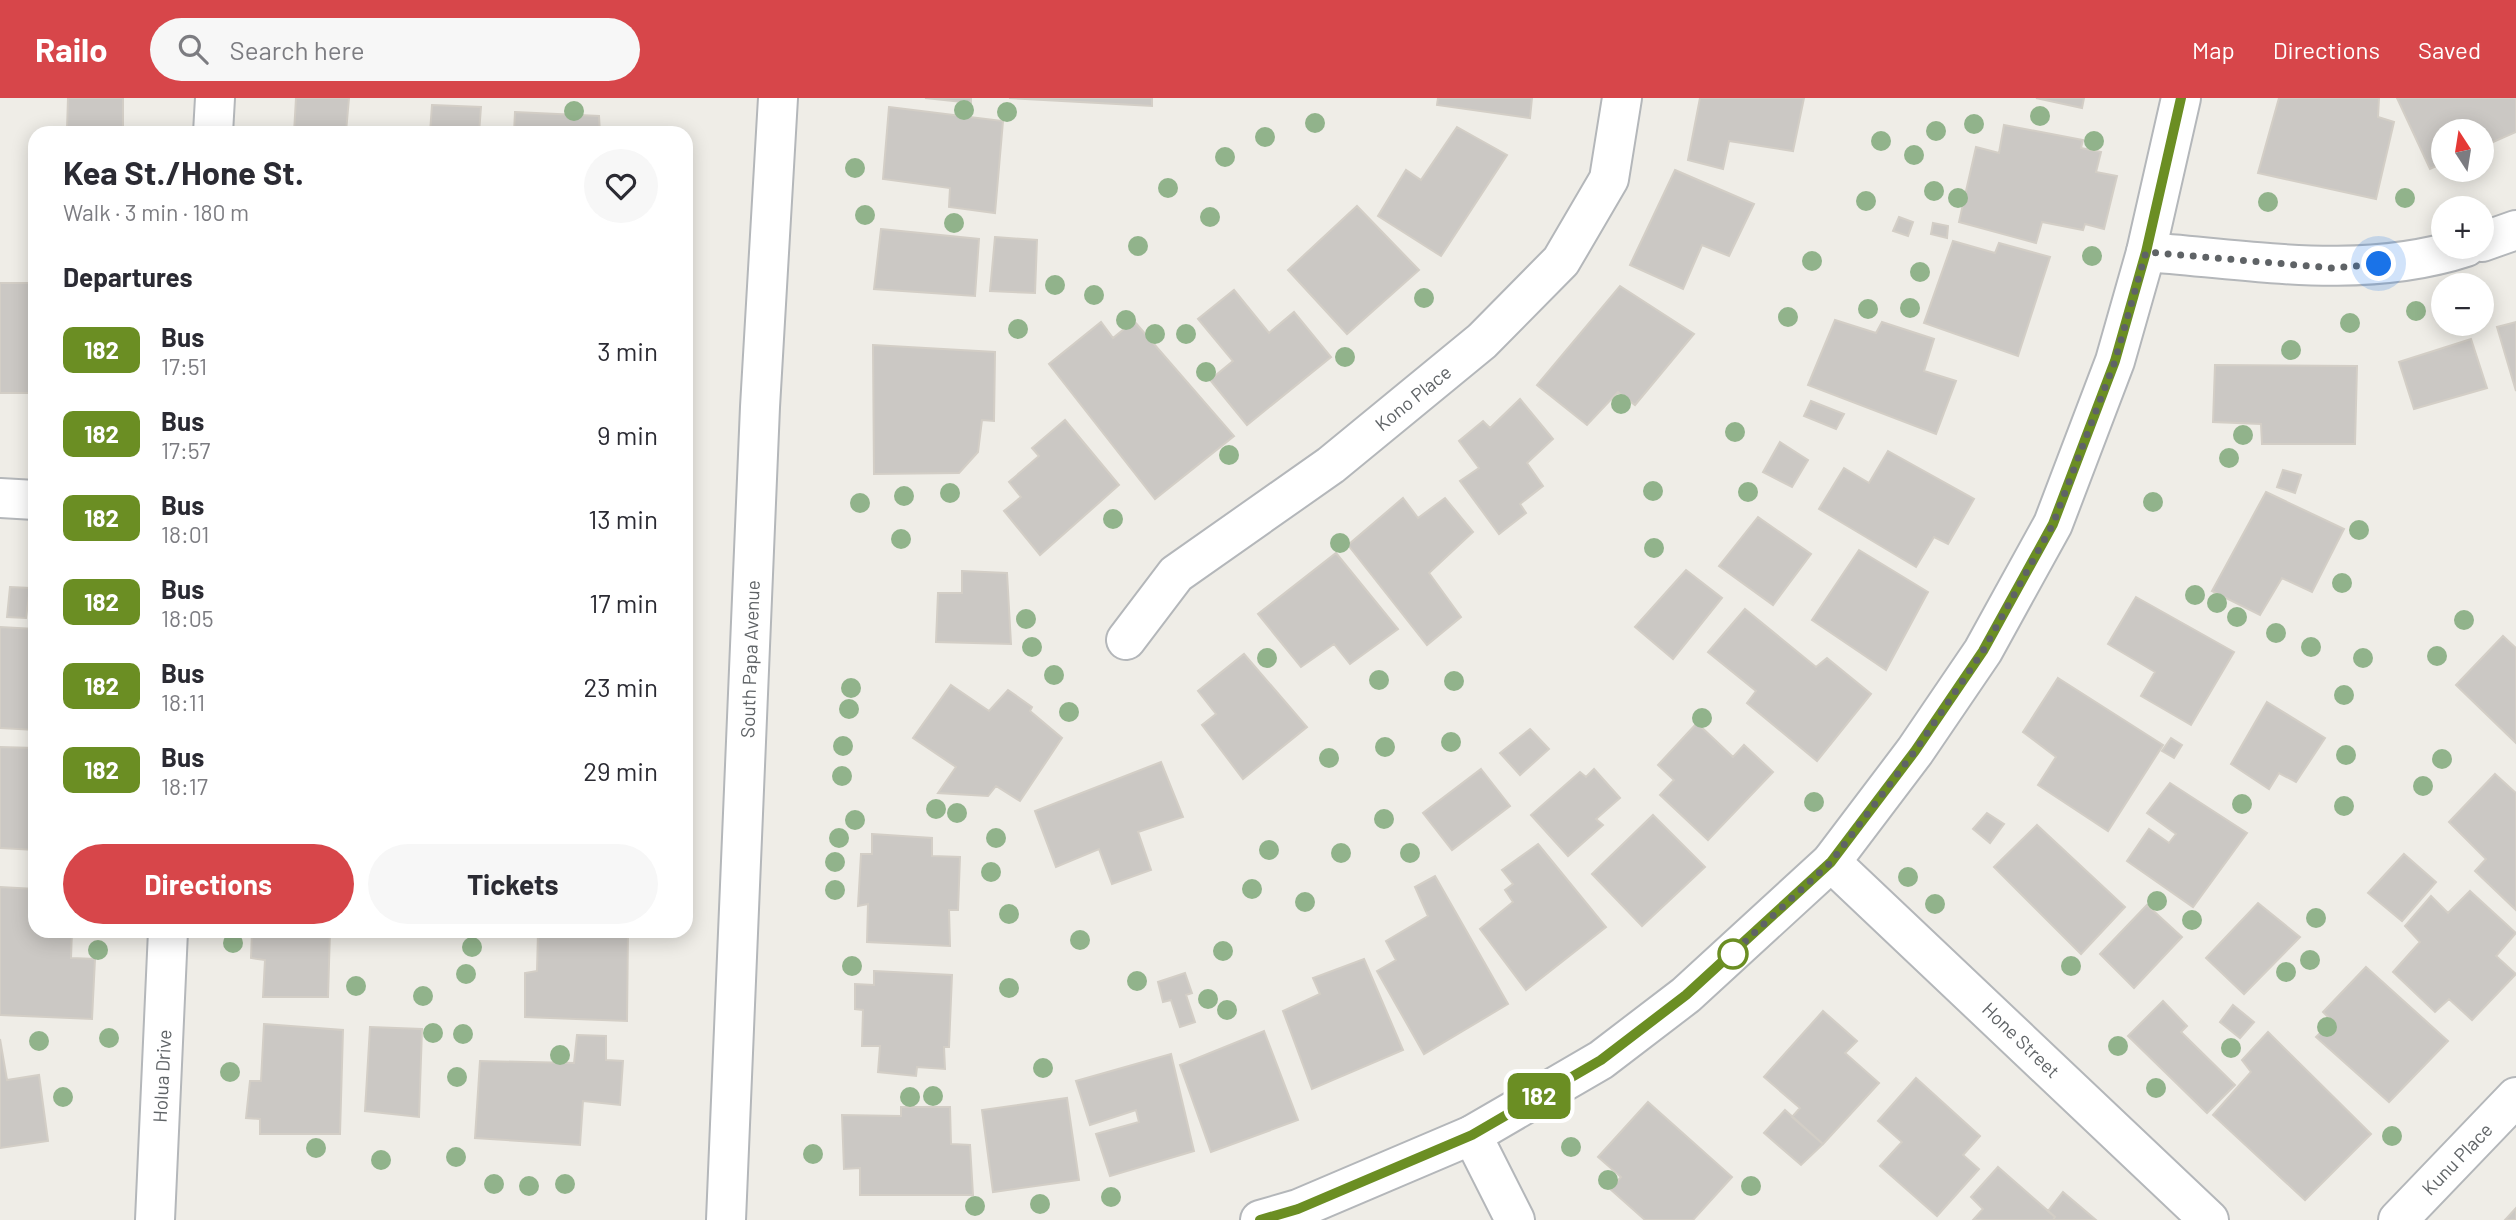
<!DOCTYPE html>
<html lang="en">
<head>
<meta charset="utf-8">
<style>
  :root { --surface:#fff; --page:#f7f7f7; --text:#2b2b33; --muted:#7c7c81; --accent:#d7464a }
  body { margin:0; font-family:Barlow,sans-serif; background:var(--page); color:var(--text); height:100vh; display:flex; flex-direction:column; font-size:26px; white-space:nowrap }
  * { box-sizing:border-box; margin:0 }
  p { font-size:23px; color:var(--muted) }
  .icon { flex:none; width:38px; height:38px; fill:none; stroke:currentColor; stroke-width:2; stroke-linecap:round; stroke-linejoin:round }
  .map { position:relative; flex:1; overflow:hidden }
  .sheet { position:absolute; left:28px; top:28px; width:665px; height:812px; display:flex; flex-direction:column; background:var(--surface); border-radius:21px; box-shadow:0 4px 18px #0003 }
  .sheet>* { flex:none }
  .badge { padding:0 14px; border-radius:10px; font-size:24px; line-height:46px }
  .needle { width:46px; rotate:348deg }
  .buttons { position:absolute; left:2431px; top:21px; display:grid; gap:14px }
  .buttons a { display:grid; place-items:center; width:63px; height:63px; border-radius:50%; background:var(--surface); box-shadow:0 4px 18px #0003; font-size:35px }
  .you { position:absolute; width:35px; height:35px; margin:-18px; border:5px solid #fff; border-radius:50%; background:#1a73e8; box-shadow:0 0 0 10px #1a73e833 }
  .map>.badge { position:absolute; translate:-50% -50%; box-shadow:0 0 0 4px #fff }
  h2 { padding:0 35px; font-size:26px; line-height:63px }
  .round { display:grid; place-items:center; flex:none; width:74px; height:74px; border-radius:37px; background:var(--page) }
  .headline { display:flex; align-items:center; justify-content:space-between; height:119px; padding:0 35px }
  h1 { font-size:33px; font-weight:700; line-height:52px }
  .primary-button { display:flex; gap:14px; margin-top:auto; padding:14px 35px }
  .primary-button a { flex:1; height:80px; border-radius:42px; background:var(--accent); color:#fff; font-size:28px; font-weight:700; line-height:80px; text-align:center }
  .primary-button a+a { background:var(--page); color:var(--text) }
  ul { padding:0; list-style:none }
  li { display:flex; align-items:center; gap:21px; height:84px; padding:0 35px }
  li div { flex:1 }
  li b { display:block; font-size:26px }
  li em { font-style:normal }
  li .badge { min-width:77px; font-weight:700; text-align:center }
  header { display:flex; align-items:center; gap:42px; box-sizing:border-box; height:98px; padding:0 35px; background:var(--accent); color:#fff }
  header strong { font-size:33px }
  nav { display:flex; gap:38px; margin-inline-start:auto; font-size:24px }
  .search { width:490px; height:63px; background:var(--page); display:flex; align-items:center; gap:18px; box-sizing:border-box; padding:0 24px; border-radius:38px; color:var(--muted); font-size:26px }
  .map>svg:first-child { display:block }
  .building { fill:#cbc8c4; stroke:#d3cec6; stroke-width:2 }
  .lines { fill:none; stroke-linecap:round; stroke-linejoin:round }
  .minor-casing { stroke:#b4b7ba; stroke-width:42 }
  .tertiary-casing { stroke:#b4b7ba; stroke-width:42 }
  .minor { stroke:#fff; stroke-width:38 }
  .tertiary { stroke:#fff; stroke-width:38 }
  .tree { fill:#91b38b }
  .line-casing { stroke:#fff; stroke-width:16 }
  .line { stroke:#6b8e23; stroke-width:10 }
  .walk { stroke:#5f6366; stroke-width:7; stroke-dasharray:0 12.6 }
  .stop-dot { fill:#fff; stroke:#6b8e23; stroke-width:3.5 }
  .labels { text-anchor:middle; stroke-width:7; stroke-linejoin:round; paint-order:stroke }
  .street-label { font-size:19px; fill:#5f6366; stroke:#fff }
</style>
</head>
<body>
<header>
<strong>Railo</strong>
<div class="search"><svg class="icon" aria-label="search" viewBox="0 0 24 24"><circle cx="10" cy="10" r="6"/><path d="M15 15l6 6"/></svg>Search here</div>
<nav><a>Map</a><a>Directions</a><a>Saved</a></nav>
</header>
<div class="map">
<svg width="2516" height="1122" viewBox="0 0 2516 1122">
  <rect width="100%" height="100%" fill="#efede7"/>
  <path class="building" d="M68 0H123V33L67 32Z
    M296 0H349L346 34 355 35H294Z
    M925 0H971V5Z
    M1009 0H1152V8Z
    M1438 0H1532L1530 20 1437 7Z
    M1700 0H1804L1793 53 1729 43 1723 71 1688 62Z
    M2036 0H2084L2082 10Z
    M2279 0H2379L2378 19 2394 24 2376 101 2258 75Z
    M2397 0H2516V34L2482 49V33H2443V65L2430 71Z
    M432 7 481 9 479 35H430Z
    M889 9 1003 23 995 115 949 109 950 90 883 81Z
    M515 14 599 18 600 35H514Z
    M2004 27 2083 42 2081 50 2101 54 2096 74 2117 78 2104 131 2085 126 2083 132 2042 124 2036 145 1959 124 1976 49 1999 55Z
    M1457 29 1507 57 1441 158 1378 118 1406 72 1421 82Z
    M1675 72 1754 106 1729 158 1702 147 1683 191 1630 167Z
    M1357 108 1419 172 1347 236 1288 172Z
    M1899 119 1913 124 1908 138 1893 133Z
    M1933 125 1948 128 1947 140 1931 136Z
    M881 131 979 141 975 198 874 191Z
    M995 139 1037 142 1035 195 990 193Z
    M1953 143 1995 155 1999 145 2050 159 2018 258 1924 225Z
    M0 185H35V295H0Z
    M1620 188 1694 236 1635 307 1618 294 1587 327 1537 287Z
    M1234 192 1269 235 1294 214 1331 259 1247 327 1210 282 1233 263 1198 221Z
    M1835 222 1876 235 1882 224 1934 241 1924 273 1956 283 1936 336 1808 287Z
    M1134 223 1234 338 1155 401 1049 266 1101 224 1113 240Z
    M2516 224V293L2497 229Z
    M2471 241 2487 290 2414 311 2399 264Z
    M873 247 995 254 994 323 982 322 978 354 959 375 874 376Z
    M2215 267 2357 268 2355 346H2262L2261 326 2213 324Z
    M1520 301 1553 341 1527 365 1543 388 1520 406 1526 415 1499 436 1460 383 1479 370 1459 343 1483 323 1490 330Z
    M1811 303 1844 316 1836 331 1804 318Z
    M1065 322 1119 387 1040 457 1004 413 1021 399 1009 384 1039 358 1032 350Z
    M1780 344 1808 362 1792 389 1763 374Z
    M1888 353 1974 401 1948 446 1934 439 1916 469 1819 411 1844 370 1869 385Z
    M2283 372 2301 377 2295 395 2277 389Z
    M2266 394 2344 431 2312 494 2282 480 2260 517 2212 493Z
    M1403 400 1418 420 1445 400 1473 434 1429 475 1461 519 1427 547 1348 447Z
    M1758 419 1811 456 1773 507 1719 468Z
    M1859 452 1928 494 1886 572 1812 522Z
    M1336 455 1398 531 1350 566 1334 546 1301 569 1258 516Z
    M1686 472 1722 500 1673 561 1635 529Z
    M962 473 1007 475 1011 546 936 544 938 495H962Z
    M10 489 30 490 26 520 7 519Z
    M2136 499 2234 554 2191 627 2141 598 2155 574 2108 546Z
    M1745 511 1816 569 1827 560 1871 596 1817 663 1747 605 1756 593 1708 554Z
    M0 529 35 531V632L0 630Z
    M2503 538 2516 550V645L2456 587Z
    M1244 556 1307 629 1243 681 1202 627 1216 616 1198 593Z
    M2058 580 2163 647 2108 733 2038 687 2056 659 2023 634Z
    M951 587 989 613 1008 592 1032 609 1030 613 1062 640 1020 703 996 688 988 698 938 695 956 669 913 640Z
    M2267 604 2325 640 2296 684 2279 675 2269 691 2231 666Z
    M1697 625 1733 659 1744 647 1773 674 1708 742 1660 697 1674 682 1658 667Z
    M1530 631 1549 651 1520 677 1500 655Z
    M2171 640 2182 647 2174 660 2162 653Z
    M0 649 35 650V752L0 750Z
    M1161 664 1183 719 1138 734 1151 772 1112 786 1099 751 1056 769 1035 713Z
    M1481 671 1510 708 1452 752 1423 715Z
    M1594 671 1620 700 1596 721 1603 727 1568 758 1531 717 1580 674 1586 679Z
    M2495 676 2516 695V812L2475 773 2486 761 2449 724Z
    M2170 685 2247 735 2193 809 2127 763 2149 731 2169 745 2176 736 2147 715Z
    M1987 715 2004 726 1990 745 1973 731Z
    M1653 717 1705 769 1642 828 1592 776Z
    M2037 727 2125 809 2081 856 1994 769Z
    M872 736 932 740V758L960 759 958 812H949L950 848 867 844 868 806 858 808 861 756H872Z
    M1538 746 1606 829 1526 892 1480 831 1513 804 1505 792 1513 786 1502 772Z
    M2404 756 2436 784 2402 823 2368 795Z
    M1435 778 1508 906 1424 956 1377 873 1396 862 1386 843 1428 818 1415 789Z
    M0 789 35 791V833H72L71 860 95 861 92 921 0 917Z
    M2470 793 2516 835 2496 858 2516 876 2472 922 2449 901 2435 914 2393 874 2420 844 2405 828 2431 798 2448 815Z
    M2258 805 2300 839 2244 896 2206 860Z
    M2147 807 2182 839 2134 890 2100 856Z
    M252 833H330L328 899H263L265 862 251 860Z
    M628 833 627 923 525 919V875L537 873 538 834Z
    M1364 861 1403 952 1312 991 1283 913 1320 896 1313 880Z
    M2366 869 2448 943 2389 1004 2316 939 2332 923 2323 914Z
    M874 873 952 877 949 949H944L945 971 917 969 916 978 878 974 880 948H862L863 912 855 911V886L874 887Z
    M1185 875 1192 895 1186 897 1195 924 1180 929 1171 902 1163 904 1158 884Z
    M2163 903 2187 928 2181 934 2235 987 2207 1015 2128 938Z
    M2233 907 2254 924 2240 940 2220 924Z
    M1823 913 1857 943 1845 955 1879 985 1823 1046 1792 1019 1800 1010 1764 979Z
    M264 926 343 932 340 1036H260V1021L246 1020 250 983H261Z
    M370 929 422 931 419 1019 365 1013Z
    M1264 933 1298 1022 1211 1054 1180 967Z
    M2268 934 2371 1036 2305 1102 2213 1017 2251 974 2242 962Z
    M577 937 606 938V962L623 963 620 1007 583 1003 580 1047 475 1040 480 963 574 965Z
    M0 941 7 982 39 977 48 1043 0 1050Z
    M1171 956 1194 1053 1110 1078 1096 1036 1139 1024 1136 1012 1090 1027 1076 983Z
    M1916 980 1980 1038 1963 1057 1979 1071 1937 1118 1880 1068 1902 1044 1878 1023Z
    M1067 1000 1079 1082 993 1094 982 1012Z
    M1648 1004 1732 1079 1693 1122H1645L1610 1091 1621 1079 1598 1059Z
    M901 1009H950L951 1046 970 1047 973 1097H860V1070L844 1071 842 1017 901 1018Z
    M1785 1012 1823 1046 1801 1067 1764 1035Z
    M1998 1069 2055 1119 2053 1122H1973L1983 1111 1971 1099Z
    M2063 1094 2096 1122H2053L2055 1119 2048 1113Z
    M2516 1110V1122H2505Z"/>
  <g class="lines">
    <g class="minor-casing">
      <path id="minor" d="M213 35 215 0
        M2482 144 2516 132
        M2146 154C2252 162 2362 183 2466 149
        M0 400 35 402
        M1126 542 1176 476 1331 367 1482 243 1561 163 1609 81 1622 0
        M1831 764 2209 1122
        M1472 1037 1515 1122
        M155 1122 168 833
        M2398 1122 2516 999"/>
    </g>
    <g class="tertiary-casing">
      <path id="tertiary" d="M726 1122 760 309 778 0
        M1260 1122 1298 1111 1472 1037 1601 962 1686 897 1831 764 1915 653 1983 553 2053 426 2115 263 2146 154 2181 0"/>
    </g>
    <use href="#minor" class="minor"/>
    <use href="#tertiary" class="tertiary"/>
  </g>
  <g class="tree">
    <circle cx="964" cy="12" r="10"/>
    <circle cx="574" cy="13" r="10"/>
    <circle cx="1007" cy="14" r="10"/>
    <circle cx="2040" cy="18" r="10"/>
    <circle cx="1315" cy="25" r="10"/>
    <circle cx="1974" cy="26" r="10"/>
    <circle cx="1936" cy="33" r="10"/>
    <circle cx="1265" cy="39" r="10"/>
    <circle cx="1881" cy="43" r="10"/>
    <circle cx="2094" cy="43" r="10"/>
    <circle cx="1914" cy="57" r="10"/>
    <circle cx="1225" cy="59" r="10"/>
    <circle cx="855" cy="70" r="10"/>
    <circle cx="1168" cy="90" r="10"/>
    <circle cx="1934" cy="93" r="10"/>
    <circle cx="1958" cy="100" r="10"/>
    <circle cx="2405" cy="100" r="10"/>
    <circle cx="1866" cy="103" r="10"/>
    <circle cx="2268" cy="104" r="10"/>
    <circle cx="865" cy="117" r="10"/>
    <circle cx="1210" cy="119" r="10"/>
    <circle cx="954" cy="125" r="10"/>
    <circle cx="1138" cy="148" r="10"/>
    <circle cx="2092" cy="158" r="10"/>
    <circle cx="1812" cy="163" r="10"/>
    <circle cx="1920" cy="174" r="10"/>
    <circle cx="1055" cy="187" r="10"/>
    <circle cx="1094" cy="197" r="10"/>
    <circle cx="1424" cy="200" r="10"/>
    <circle cx="1910" cy="210" r="10"/>
    <circle cx="1868" cy="211" r="10"/>
    <circle cx="2416" cy="213" r="10"/>
    <circle cx="1788" cy="219" r="10"/>
    <circle cx="1126" cy="222" r="10"/>
    <circle cx="2350" cy="225" r="10"/>
    <circle cx="1018" cy="231" r="10"/>
    <circle cx="1155" cy="236" r="10"/>
    <circle cx="1186" cy="236" r="10"/>
    <circle cx="2291" cy="252" r="10"/>
    <circle cx="1345" cy="259" r="10"/>
    <circle cx="1206" cy="274" r="10"/>
    <circle cx="1621" cy="306" r="10"/>
    <circle cx="1735" cy="334" r="10"/>
    <circle cx="2243" cy="337" r="10"/>
    <circle cx="1229" cy="357" r="10"/>
    <circle cx="2229" cy="360" r="10"/>
    <circle cx="1653" cy="393" r="10"/>
    <circle cx="1748" cy="394" r="10"/>
    <circle cx="950" cy="395" r="10"/>
    <circle cx="904" cy="398" r="10"/>
    <circle cx="2153" cy="404" r="10"/>
    <circle cx="860" cy="405" r="10"/>
    <circle cx="1113" cy="421" r="10"/>
    <circle cx="2359" cy="432" r="10"/>
    <circle cx="901" cy="441" r="10"/>
    <circle cx="1340" cy="445" r="10"/>
    <circle cx="1654" cy="450" r="10"/>
    <circle cx="2342" cy="485" r="10"/>
    <circle cx="2195" cy="497" r="10"/>
    <circle cx="2217" cy="505" r="10"/>
    <circle cx="2237" cy="519" r="10"/>
    <circle cx="1026" cy="521" r="10"/>
    <circle cx="2464" cy="522" r="10"/>
    <circle cx="2276" cy="535" r="10"/>
    <circle cx="1032" cy="549" r="10"/>
    <circle cx="2311" cy="549" r="10"/>
    <circle cx="2437" cy="558" r="10"/>
    <circle cx="1267" cy="560" r="10"/>
    <circle cx="2363" cy="560" r="10"/>
    <circle cx="1054" cy="577" r="10"/>
    <circle cx="1379" cy="582" r="10"/>
    <circle cx="1454" cy="583" r="10"/>
    <circle cx="851" cy="590" r="10"/>
    <circle cx="2344" cy="597" r="10"/>
    <circle cx="849" cy="611" r="10"/>
    <circle cx="1069" cy="614" r="10"/>
    <circle cx="1702" cy="620" r="10"/>
    <circle cx="1451" cy="644" r="10"/>
    <circle cx="843" cy="648" r="10"/>
    <circle cx="1385" cy="649" r="10"/>
    <circle cx="2346" cy="657" r="10"/>
    <circle cx="1329" cy="660" r="10"/>
    <circle cx="2442" cy="661" r="10"/>
    <circle cx="842" cy="678" r="10"/>
    <circle cx="2423" cy="688" r="10"/>
    <circle cx="1814" cy="704" r="10"/>
    <circle cx="2242" cy="706" r="10"/>
    <circle cx="2344" cy="708" r="10"/>
    <circle cx="936" cy="711" r="10"/>
    <circle cx="957" cy="715" r="10"/>
    <circle cx="1384" cy="721" r="10"/>
    <circle cx="855" cy="722" r="10"/>
    <circle cx="839" cy="740" r="10"/>
    <circle cx="996" cy="740" r="10"/>
    <circle cx="1269" cy="752" r="10"/>
    <circle cx="1341" cy="755" r="10"/>
    <circle cx="1410" cy="755" r="10"/>
    <circle cx="835" cy="764" r="10"/>
    <circle cx="991" cy="774" r="10"/>
    <circle cx="1908" cy="779" r="10"/>
    <circle cx="1252" cy="791" r="10"/>
    <circle cx="835" cy="792" r="10"/>
    <circle cx="2157" cy="803" r="10"/>
    <circle cx="1305" cy="804" r="10"/>
    <circle cx="1935" cy="806" r="10"/>
    <circle cx="1009" cy="816" r="10"/>
    <circle cx="2316" cy="820" r="10"/>
    <circle cx="2192" cy="822" r="10"/>
    <circle cx="1080" cy="842" r="10"/>
    <circle cx="233" cy="845" r="10"/>
    <circle cx="472" cy="849" r="10"/>
    <circle cx="98" cy="852" r="10"/>
    <circle cx="1223" cy="853" r="10"/>
    <circle cx="2310" cy="862" r="10"/>
    <circle cx="852" cy="868" r="10"/>
    <circle cx="2071" cy="868" r="10"/>
    <circle cx="2286" cy="874" r="10"/>
    <circle cx="466" cy="876" r="10"/>
    <circle cx="1137" cy="883" r="10"/>
    <circle cx="356" cy="888" r="10"/>
    <circle cx="1009" cy="890" r="10"/>
    <circle cx="423" cy="898" r="10"/>
    <circle cx="1208" cy="901" r="10"/>
    <circle cx="1227" cy="912" r="10"/>
    <circle cx="2327" cy="929" r="10"/>
    <circle cx="433" cy="935" r="10"/>
    <circle cx="463" cy="936" r="10"/>
    <circle cx="109" cy="940" r="10"/>
    <circle cx="39" cy="943" r="10"/>
    <circle cx="2118" cy="948" r="10"/>
    <circle cx="2231" cy="950" r="10"/>
    <circle cx="560" cy="957" r="10"/>
    <circle cx="1043" cy="970" r="10"/>
    <circle cx="230" cy="974" r="10"/>
    <circle cx="457" cy="979" r="10"/>
    <circle cx="2156" cy="990" r="10"/>
    <circle cx="933" cy="998" r="10"/>
    <circle cx="63" cy="999" r="10"/>
    <circle cx="910" cy="999" r="10"/>
    <circle cx="2392" cy="1038" r="10"/>
    <circle cx="1571" cy="1049" r="10"/>
    <circle cx="316" cy="1050" r="10"/>
    <circle cx="813" cy="1056" r="10"/>
    <circle cx="456" cy="1059" r="10"/>
    <circle cx="381" cy="1062" r="10"/>
    <circle cx="1608" cy="1082" r="10"/>
    <circle cx="494" cy="1086" r="10"/>
    <circle cx="565" cy="1086" r="10"/>
    <circle cx="529" cy="1088" r="10"/>
    <circle cx="1751" cy="1088" r="10"/>
    <circle cx="1111" cy="1099" r="10"/>
    <circle cx="1040" cy="1106" r="10"/>
    <circle cx="975" cy="1108" r="10"/>
  </g>
  <g class="lines">
    <g class="line-casing">
      <path id="line" d="M1260 1122 1298 1111 1472 1037 1601 962 1686 897 1831 764 1915 653 1983 553 2053 426 2115 263 2146 154 2181 0"/>
    </g>
    <use href="#line" class="line"/>
    <path class="walk" d="M1733 856 1725 862 1831 764 1915 653 1983 553 2053 426 2115 263 2146 154 2332 170 2379 166"/>
  </g>
  <circle class="stop-dot" cx="1733" cy="856" r="14"/>
  <g class="labels">
    <g class="street-label">
      <text transform="translate(1413 300) rotate(-39)" y="7">Kono Place</text>
      <text transform="translate(750 561) rotate(-88)" y="7">South Papa Avenue</text>
      <text transform="translate(2021 942) rotate(44)" y="7">Hone Street</text>
      <text transform="translate(162 978) rotate(-87)" y="7">Holua Drive</text>
      <text transform="translate(2457 1061) rotate(-46)" y="7">Kunu Place</text>
    </g>
  </g>
</svg>
<div class="buttons">
<a><svg class="needle" viewBox="-14 -14 28 28"><path d="M0-13l5 13h-10z" fill="#e53935"/><path d="M0 13l5-13h-10z" fill="#7c7c81"/></svg></a>
<a>+</a>
<a>−</a>
</div>
<div class="you" style="left:2379px;top:166px"></div>
<b class="badge" style="left:1539px;top:998px;background:#6b8e23;color:#fff">182</b>
<section class="sheet">
<div class="headline"><div><h1>Kea St./Hone St.</h1><p>Walk · 3 min · 180 m</p></div><a class="round"><svg class="icon" aria-label="heart" viewBox="0 0 24 24"><path d="M12 20l-8-8c-3-5 5-10 8-4 3-6 11-1 8 4z"/></svg></a></div>
<h2>Departures</h2>
<ul>
<li><span class="badge" style="background:#6b8e23;color:#fff">182</span><div><b>Bus</b><p>17:51</p></div><em>3 min</em></li>
<li><span class="badge" style="background:#6b8e23;color:#fff">182</span><div><b>Bus</b><p>17:57</p></div><em>9 min</em></li>
<li><span class="badge" style="background:#6b8e23;color:#fff">182</span><div><b>Bus</b><p>18:01</p></div><em>13 min</em></li>
<li><span class="badge" style="background:#6b8e23;color:#fff">182</span><div><b>Bus</b><p>18:05</p></div><em>17 min</em></li>
<li><span class="badge" style="background:#6b8e23;color:#fff">182</span><div><b>Bus</b><p>18:11</p></div><em>23 min</em></li>
<li><span class="badge" style="background:#6b8e23;color:#fff">182</span><div><b>Bus</b><p>18:17</p></div><em>29 min</em></li>
</ul>
<div class="primary-button"><a>Directions</a><a>Tickets</a></div>
</section>
</div>
</body>
</html>
